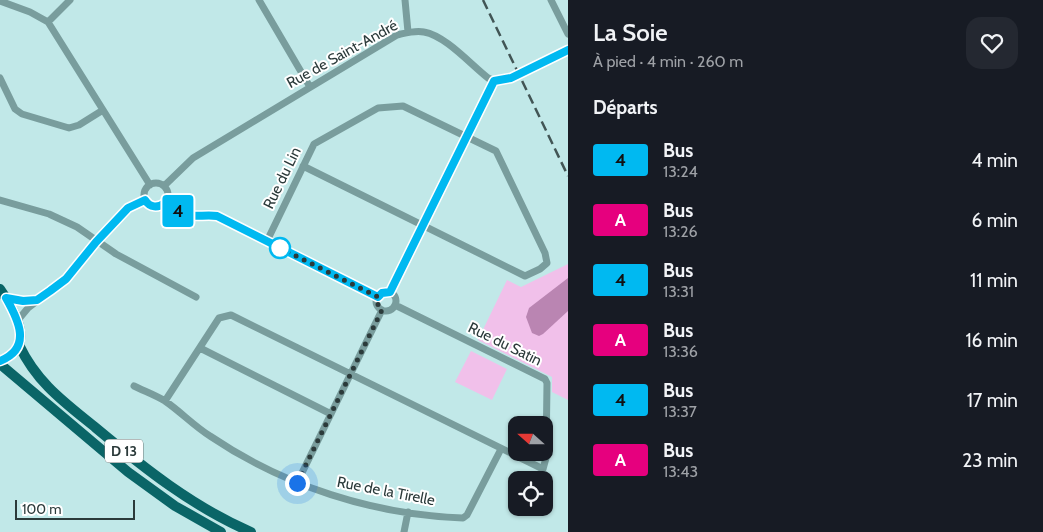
<!DOCTYPE html>
<html lang="fr">
<head>
<meta charset="utf-8">
<style>
  :root { --surface:#171b24; --page:#242831; --text:#f1f3f6; --muted:#9ea1a6 }
  body { margin:0; font-family:Cabin,sans-serif; background:var(--page); color:var(--text); height:100vh; display:flex; flex-direction:column; font-size:19px; white-space:nowrap }
  * { box-sizing:border-box; margin:0 }
  p { font-size:16px; color:var(--muted) }
  .icon { flex:none; width:28px; height:28px; fill:none; stroke:currentColor; stroke-width:2; stroke-linecap:round; stroke-linejoin:round }
  .map { position:relative; flex:1; overflow:hidden }
  .sheet { display:flex; flex-direction:column; background:var(--surface); width:475px }
  .sheet>* { flex:none }
  .badge { padding:0 10px; border-radius:4px; font-size:18px; line-height:32px }
  .needle { width:32px; rotate:291deg }
  .buttons { position:absolute; left:508px; top:416px; display:grid; gap:10px }
  .buttons a { display:grid; place-items:center; width:45px; height:45px; border-radius:10px; background:var(--surface); box-shadow:0 1px 4px #0004; font-size:25px }
  .scale { position:absolute; left:15px; bottom:12px; width:120px; box-sizing:border-box; padding-left:5px; border:2px solid #2b3a3a; border-top:0; font-size:14px; line-height:18px; white-space:nowrap; color:#2b3a3a; -webkit-text-stroke:4px #fff; paint-order:stroke }
  .you { position:absolute; width:25px; height:25px; margin:-12px; border:4px solid #fff; border-radius:50%; background:#1a73e8; box-shadow:0 0 0 8px #1a73e833 }
  .map>.badge { position:absolute; translate:-50% -50%; box-shadow:0 0 0 2px #fff }
  h2 { padding:0 25px; font-size:19px; line-height:45px }
  .round { display:grid; place-items:center; flex:none; width:52px; height:52px; border-radius:15px; background:var(--page) }
  .summary { display:flex; align-items:center; justify-content:space-between; height:85px; padding:0 25px }
  h1 { font-size:24px; font-weight:600; line-height:38px }
  ul { padding:0; list-style:none }
  li { display:flex; align-items:center; gap:15px; height:60px; padding:0 25px }
  li div { flex:1 }
  li b { display:block; font-size:19px }
  li em { font-style:normal }
  li .badge { min-width:55px; font-weight:700; text-align:center }
  main { display:flex; flex:1; min-height:0 }
  .map>svg:first-child { display:block }
  .green { fill:#f1c0ea }
  .water { fill:#ba85b2 }
  .lines { fill:none; stroke-linecap:round; stroke-linejoin:round }
  .minor { stroke:#799d9d; stroke-width:7 }
  .primary { stroke:#0a6567; stroke-width:10 }
  .rail { stroke:#425555; stroke-width:2.5; stroke-dasharray:10 5; stroke-linecap:butt }
  .line-casing { stroke:#fff; stroke-width:11 }
  .line { stroke:#00b9f1; stroke-width:8 }
  .walk { stroke:#2b3a3a; stroke-width:5; stroke-dasharray:0 9 }
  .stop-dot { fill:#fff; stroke:#00b9f1; stroke-width:2.5 }
  .labels { text-anchor:middle; stroke-width:4; stroke-linejoin:round; paint-order:stroke }
  .shield { fill:#fff; stroke:#6b7575; stroke-width:1 }
  .shield-label { font-size:14px; font-weight:bold; fill:#2b3a3a }
  .street-label { font-size:15px; fill:#2b3a3a; stroke:#fff }
</style>
</head>
<body>
<main>
<div class="map">
<svg width="568" height="532" viewBox="0 0 568 532">
  <rect width="100%" height="100%" fill="#c1e8e8"/>
  <path class="green" d="M568 264V400L552 392V377L478 340 507 280 521 287Z
    M471 351 507 369 492 400 455 382Z"/>
  <path class="water" d="M568 278V311L543 334 539 336 532 333 526 317 529 308Z"/>
  <g class="lines">
    <path class="minor" d="M259 0 310 87
      M405 0 408 32
      M551 0 568 34
      M0 1 30 12 48 22 150 185
      M48 22 70 0
      M0 78 15 109 22 114 69 128 79 125 103 110
      M144 195a12 12 0 1 1 24 0a12 12 0 1 1-24 0Z
      M164 186 193 158 397 35C406 33 415 30 424 32 446 36 470 64 488 78L494 81 511 78 568 51
      M0 200 49 214 77 227 116 254 196 297
      M165 203C171 206 176 211 183 214 193 218 206 214 217 216L378 297
      M267 241 314 144 378 108 403 106 496 151 545 253 547 263 540 269 525 276 303 166
      M376 301a10 10 0 1 1 20 0a10 10 0 1 1-20 0Z
      M390 292 494 81
      M6 298 23 301 37 300
      M18 320 28 308 66 279 96 242 128 208 145 200
      M200 348 331 414
      M134 386C144 391 155 395 165 401 181 412 194 426 210 436 284 486 374 515 463 518L467 515 501 449
      M165 401 219 318 231 315 543 469 546 458 547 383 545 379 395 305
      M297 483 382 310
      M404 532 408 512"/>
    <path class="primary" d="M0 289C15 311 37 347 0 361
      M19 345C37 383 64 402 96 428 144 468 193 507 251 532
      M0 364 128 472 175 506 221 532"/>
    <path class="rail" d="M483 0 568 176"/>
  </g>
  <g class="lines">
    <g class="line-casing">
      <path id="line" d="M0 361C33 348 18 319 6 298L23 301 37 300 50 291 66 279 96 242 128 208 145 200C150 208 158 208 165 203 171 206 176 211 183 214 193 218 206 214 217 216L378 297 382 293 390 292 494 81 511 78 568 50"/>
    </g>
    <use href="#line" class="line"/>
    <path class="walk" d="M280 248 378 297V306L382 310 297 483"/>
  </g>
  <circle class="stop-dot" cx="280" cy="248" r="10"/>
  <g class="labels">
    <rect class="shield" x="105" y="439.5" width="38" height="23" rx="4"/>
    <g class="shield-label">
      <text x="124" y="456">D 13</text>
    </g>
    <g class="street-label">
      <text transform="translate(342 54) rotate(-29)" y="5">Rue de Saint-André</text>
      <text transform="translate(282 178) rotate(-64)" y="5">Rue du Lin</text>
      <text transform="translate(505 344) rotate(26)" y="5">Rue du Satin</text>
      <text transform="translate(386 491) rotate(11)" y="5">Rue de la Tirelle</text>
    </g>
  </g>
</svg>
<div class="buttons">
<a><svg class="needle" viewBox="-14 -14 28 28"><path d="M0-13l5 13h-10z" fill="#e53935"/><path d="M0 13l5-13h-10z" fill="#9ea1a6"/></svg></a>
<a><svg class="icon" aria-label="locate" viewBox="0 0 24 24"><circle cx="12" cy="12" r="6"/><path d="M12 2v4M12 18v4M2 12h4M18 12h4"/></svg></a>
</div>
<div class="scale">100 m</div>
<div class="you" style="left:297px;top:483px"></div>
<b class="badge" style="left:178px;top:211px;background:#00b9f1;color:#111">4</b>
</div>
<section class="sheet">
<div class="summary"><div><h1>La Soie</h1><p>À pied · 4 min · 260 m</p></div><a class="round"><svg class="icon" aria-label="heart" viewBox="0 0 24 24"><path d="M12 20l-8-8c-3-5 5-10 8-4 3-6 11-1 8 4z"/></svg></a></div>
<h2>Départs</h2>
<ul>
<li><span class="badge" style="background:#00b9f1;color:#111">4</span><div><b>Bus</b><p>13:24</p></div><em>4 min</em></li>
<li><span class="badge" style="background:#e6007e;color:#fff">A</span><div><b>Bus</b><p>13:26</p></div><em>6 min</em></li>
<li><span class="badge" style="background:#00b9f1;color:#111">4</span><div><b>Bus</b><p>13:31</p></div><em>11 min</em></li>
<li><span class="badge" style="background:#e6007e;color:#fff">A</span><div><b>Bus</b><p>13:36</p></div><em>16 min</em></li>
<li><span class="badge" style="background:#00b9f1;color:#111">4</span><div><b>Bus</b><p>13:37</p></div><em>17 min</em></li>
<li><span class="badge" style="background:#e6007e;color:#fff">A</span><div><b>Bus</b><p>13:43</p></div><em>23 min</em></li>
</ul>
</section>
</main>
</body>
</html>
